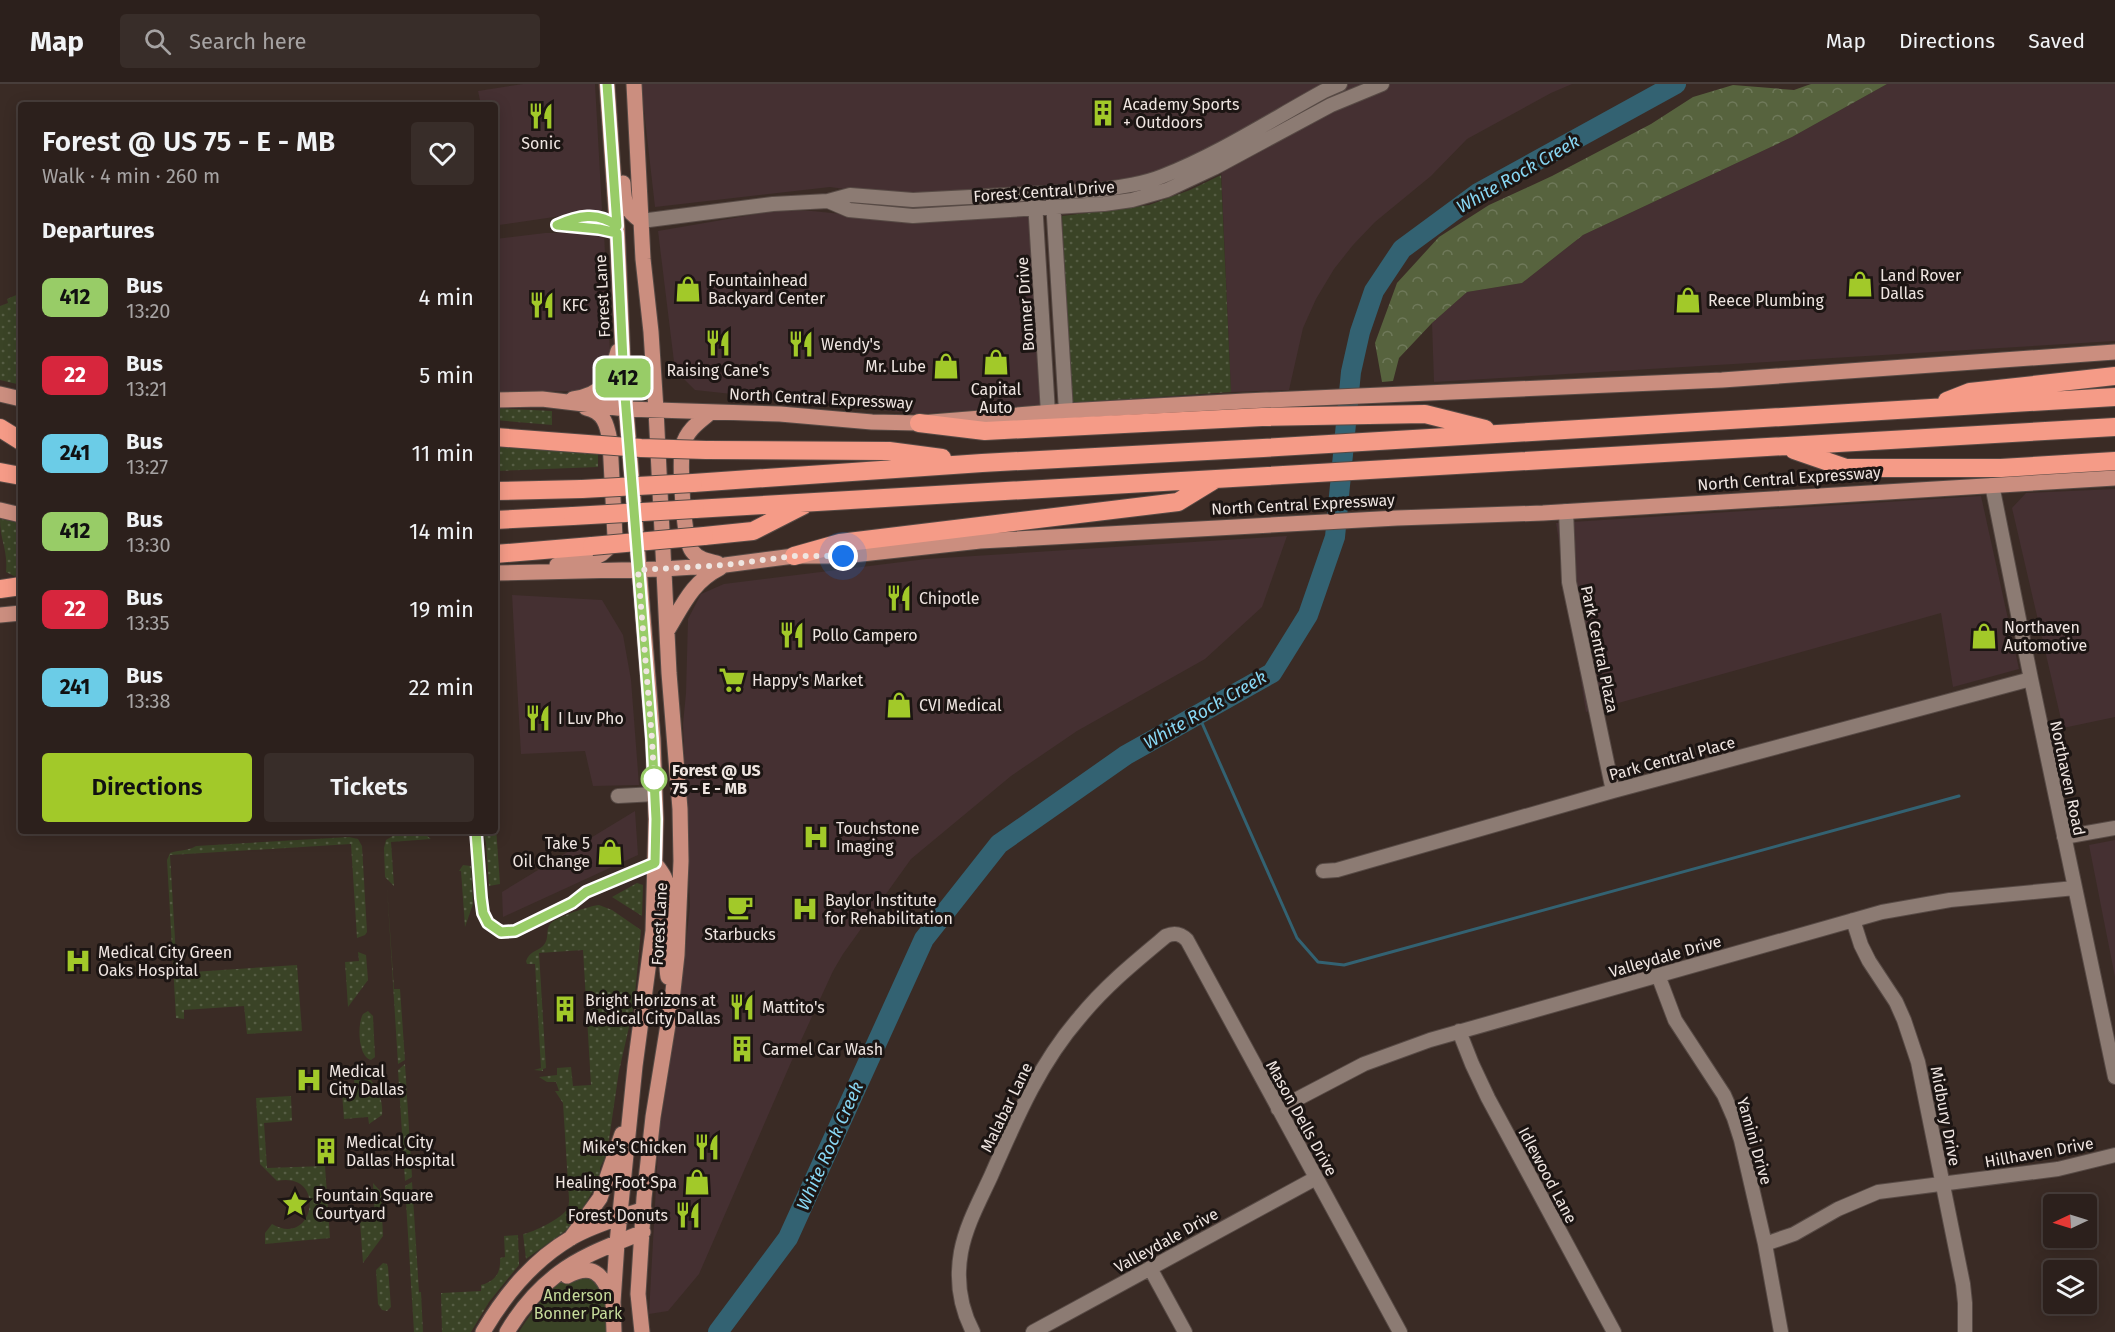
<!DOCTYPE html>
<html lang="en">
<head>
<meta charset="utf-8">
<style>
  :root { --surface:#2c201c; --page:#382d29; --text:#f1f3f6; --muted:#a6a3a3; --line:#483e3b; --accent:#a2c929 }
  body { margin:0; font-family:"Fira Sans",sans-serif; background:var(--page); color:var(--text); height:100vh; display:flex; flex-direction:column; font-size:22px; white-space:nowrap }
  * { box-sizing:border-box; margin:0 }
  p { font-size:20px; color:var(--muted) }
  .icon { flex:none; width:33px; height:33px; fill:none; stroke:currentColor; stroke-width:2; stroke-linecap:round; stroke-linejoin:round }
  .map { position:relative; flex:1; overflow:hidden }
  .drawer { position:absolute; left:18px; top:18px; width:480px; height:732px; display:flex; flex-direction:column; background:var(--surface); border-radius:6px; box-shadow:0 3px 15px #0003,0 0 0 2px var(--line) }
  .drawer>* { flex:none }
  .badge { padding:0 12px; border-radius:9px; font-size:21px; line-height:39px }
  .needle { width:39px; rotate:266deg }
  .controls { position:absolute; left:2043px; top:1110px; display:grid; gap:12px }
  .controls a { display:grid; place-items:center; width:54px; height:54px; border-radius:6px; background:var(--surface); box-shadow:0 3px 15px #0003,0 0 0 2px var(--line); font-size:30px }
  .you { position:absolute; width:30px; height:30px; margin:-15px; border:4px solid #fff; border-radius:50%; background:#1a73e8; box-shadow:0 0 0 9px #1a73e833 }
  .map>.badge { position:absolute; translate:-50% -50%; box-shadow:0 0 0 3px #fff }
  h2 { padding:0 24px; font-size:22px; line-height:54px }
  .round { display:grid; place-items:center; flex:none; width:63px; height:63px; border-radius:6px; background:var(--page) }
  .overview { display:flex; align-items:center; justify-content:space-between; height:102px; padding:0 24px }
  h1 { font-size:28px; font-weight:600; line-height:45px }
  .cta { display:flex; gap:12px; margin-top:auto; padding:12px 24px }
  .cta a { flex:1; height:69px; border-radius:6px; background:var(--accent); color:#111; font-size:24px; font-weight:600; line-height:69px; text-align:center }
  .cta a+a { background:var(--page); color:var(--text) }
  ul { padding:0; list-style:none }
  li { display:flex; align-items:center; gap:18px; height:78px; padding:0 24px }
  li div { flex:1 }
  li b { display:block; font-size:22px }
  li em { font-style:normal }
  li .badge { min-width:66px; font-weight:700; text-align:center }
  header { display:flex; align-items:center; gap:36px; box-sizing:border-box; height:84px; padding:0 30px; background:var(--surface); border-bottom:2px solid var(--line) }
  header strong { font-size:28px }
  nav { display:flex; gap:33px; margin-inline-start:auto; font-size:21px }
  .search { width:420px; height:54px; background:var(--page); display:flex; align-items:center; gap:15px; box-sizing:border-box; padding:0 21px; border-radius:6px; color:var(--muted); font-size:22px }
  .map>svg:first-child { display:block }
  .commercial { fill:#453032 }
  .grass { fill:url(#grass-dots) }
  .forest { fill:url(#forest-crowns) }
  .park { fill:#3a4326 }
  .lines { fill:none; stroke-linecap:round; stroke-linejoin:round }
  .stream { stroke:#336272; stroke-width:3 }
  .river { stroke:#336272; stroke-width:20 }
  .minor-casing { stroke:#574a45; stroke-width:16 }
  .major-casing { stroke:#574a45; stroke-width:17 }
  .highway-casing { stroke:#574a45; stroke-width:20 }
  .minor { stroke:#8c7b73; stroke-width:14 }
  .major { stroke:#cb8e7f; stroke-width:15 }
  .highway { stroke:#f59b87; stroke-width:18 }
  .highway-bridge-casing { stroke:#574a45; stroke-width:20; stroke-linecap:butt }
  .highway-bridge { stroke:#f59b87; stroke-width:18 }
  .line-casing { stroke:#fff; stroke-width:14 }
  .line { stroke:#98cc67; stroke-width:9 }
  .walk { stroke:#efe5e1; stroke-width:6; stroke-dasharray:0 10.8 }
  .stop-dot { fill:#fff; stroke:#98cc67; stroke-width:3 }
  .labels { text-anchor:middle; stroke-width:6; stroke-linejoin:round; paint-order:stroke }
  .poi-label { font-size:16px; fill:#efe5e1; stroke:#1c1513; text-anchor:start }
  .street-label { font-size:16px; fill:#efe5e1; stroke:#1c1513 }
  .stop-label { font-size:16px; font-weight:bold; fill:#efe5e1; stroke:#1c1513; text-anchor:start }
  .park-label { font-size:16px; fill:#c6db9b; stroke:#1c1513 }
  .water-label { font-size:18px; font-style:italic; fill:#88d7f4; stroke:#1c1513 }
</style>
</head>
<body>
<header>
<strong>Map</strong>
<div class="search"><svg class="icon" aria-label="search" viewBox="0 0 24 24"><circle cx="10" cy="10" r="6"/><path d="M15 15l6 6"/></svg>Search here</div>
<nav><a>Map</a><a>Directions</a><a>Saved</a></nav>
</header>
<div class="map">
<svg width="2115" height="1248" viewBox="0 0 2115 1248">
  <defs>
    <pattern id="grass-dots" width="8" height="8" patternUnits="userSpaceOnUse" patternTransform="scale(1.5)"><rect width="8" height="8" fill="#3a4326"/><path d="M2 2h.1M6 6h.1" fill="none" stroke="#575e45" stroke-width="1.8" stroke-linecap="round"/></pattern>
    <pattern id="forest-crowns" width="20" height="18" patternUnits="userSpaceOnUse" patternTransform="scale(1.5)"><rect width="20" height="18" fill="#57633e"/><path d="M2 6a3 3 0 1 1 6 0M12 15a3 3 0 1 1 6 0" fill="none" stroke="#6f795a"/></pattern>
  </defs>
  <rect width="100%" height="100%" fill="#3a2b25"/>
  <path class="commercial" d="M523 0H595L602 126 499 141 495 116V21H481L478 7Z
    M641 0H1572L1551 9 1467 55 1431 92 1375 138 1353 161 1334 185 1316 215 1303 244 1289 306 1231 308 1220 61 1156 89 1083 101 888 111 830 103 655 123Z
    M1887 0H2115V257L1434 298 1432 239 1467 208 1522 199 1583 151 1792 53Z
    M780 126 812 127 902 136 1029 131 1040 321 919 330 695 306 675 286 658 147Z
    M545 149H604L610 268 600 294 588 307 495 308V155Z
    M2115 405V633L2063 644 2012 424 2026 409Z
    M1981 412 2019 585 1953 603 1941 529 1586 628 1556 439Z
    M1287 452 1262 523 1205 575 1077 647 1011 692 911 775 843 870 833 887 792 976 699 1190 668 1227 649 1230 659 1048 680 915 690 822 683 640 686 609 688 535 701 510 724 500 926 475Z
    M512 511 602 516 623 551 631 596 639 701 593 702 585 667 521 670Z
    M635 727 638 771 503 833 502 808Z
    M2115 756V893L2089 761Z"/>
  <path class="grass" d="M1221 91 1231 308 1071 319 1062 132 1149 121 1190 106Z
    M21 209V301L0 296V222L8 219 7 215Z
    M495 324 552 327V341L495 336Z
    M495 359 598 367V383L495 387Z
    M0 435 21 439V491L14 492 6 488C8 465 0 457 0 435Z
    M495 729 500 800 489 802 486 759 483 747H495Z
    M422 748 431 755 391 758 394 802 385 793 384 764 386 756 396 750Z
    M349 753 358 755 362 762 367 848 365 851 357 854 351 760 170 771 177 889 297 881 302 947 247 950 244 922 184 926V935L176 934 167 776 170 769C178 766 189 767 196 762Z
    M463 781 471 782 473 820 465 843 461 787H459Z
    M637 799 643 801 642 832 612 813Z
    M387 803 394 905H400L405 976 398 980Z
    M599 821 612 826 641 846 634 921 619 987 607 1069 600 1084V1095L575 1137 565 1147 526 1175 523 1150C532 1149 563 1134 567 1125 569 1122 569 1119 569 1115L563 1019 555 1007H559L556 998H547L539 993 557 991V984L571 983 573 1002 591 1001 583 866 539 869 546 984 543 985V987L534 986 541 984 535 880H527L526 877C530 867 536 868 543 862 550 855 545 847 550 840 556 833 589 822 599 821Z
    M358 868 366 871 368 896 348 923 345 878 359 877Z
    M368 927 373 932 375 973 371 976C358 973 357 940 363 930Z
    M405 980 412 1093 405 1097 398 986Z
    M353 981C371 992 384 1009 382 1031L369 1040 368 1033 344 1035 342 1009 355 1008Z
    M291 1012 292 1037 264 1039 267 1084 325 1082 330 1154 265 1160V1149L272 1140C314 1165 328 1087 277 1097L260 1080 256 1014Z
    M412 1098 419 1208H421L423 1248H414L405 1102Z
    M373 1099 381 1108 383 1152 363 1179 360 1138 375 1136Z
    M518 1151 519 1181 489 1218 471 1248H442L441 1209 481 1207V1201C496 1197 501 1188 500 1174L505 1173 504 1152Z
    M383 1179 387 1180 388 1183 391 1223 387 1227 382 1226 378 1220 376 1186Z"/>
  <path class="forest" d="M1811 0H1887L1792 53 1583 151 1522 199 1467 208 1432 239 1399 274 1393 297 1382 298 1375 259 1397 199 1439 153 1489 121 1552 92 1651 40 1693 13 1733 1 1794 6Z"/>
  <path class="park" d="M590 1190 606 1209 607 1248H519C528 1233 554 1197 571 1192 576 1190 584 1191 590 1190Z"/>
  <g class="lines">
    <path class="stream" d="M1198 630 1297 854 1318 878 1344 881 1959 712"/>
    <path class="river" d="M718 1248 788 1154 924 855 999 760 1126 671 1272 589 1308 531 1335 453 1351 288 1360 248 1374 207 1402 165 1478 109 1676 0"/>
    <g class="minor-casing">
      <path id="minor" d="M828 117 849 126 913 132 1104 120 1132 116 1167 106 1214 84 1331 21 1382 0
        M1053 117 1066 327
        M1035 118 1048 329
        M641 137 773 120 828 117 850 111 913 116 1100 106C1121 103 1143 100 1163 92 1219 70 1271 36 1324 7L1340 0
        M1992 401 2031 595 2115 993
        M1566 427 1569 498 1613 707
        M618 712 655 710
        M2064 753 2115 744
        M1323 787 1337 786 1613 707 2031 595
        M1853 836 1861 861 1869 877 1896 918 1904 936 1918 978 1963 1200 1965 1219V1248
        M1658 891 1675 936 1724 1011 1734 1034 1741 1056 1765 1160 1781 1248
        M1459 947 1472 980 1488 1014 1614 1248
        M1278 1025 1364 980 1430 956 1882 828 1950 816 2075 804
        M1765 1160 1794 1150 1838 1125 1878 1108 2058 1085 2115 1071
        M1150 1184 1185 1248
        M973 1248C960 1223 956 1196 961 1168 966 1141 980 1116 991 1092 1016 1035 1039 980 1080 933 1105 902 1136 877 1166 852 1175 848 1181 850 1187 856L1400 1248
        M1033 1248 1316 1094"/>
    </g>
    <g class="major-casing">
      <path id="major" d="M607 0 617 142 624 299 653 655 656 735 653 847 635 982 617 1159 613 1218 614 1248
        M634 0 643 175 651 248 656 326 669 589 680 725 681 777 677 871 672 916 653 1033 644 1114 638 1210 642 1248
        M623 99C624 119 625 126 641 137
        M0 310 21 315
        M573 315C605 310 610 296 618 267
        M495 316 542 315 626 325 780 330 872 338 919 339 1066 327 1245 317 1722 296 2115 268
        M710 329C699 338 687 346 683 361 679 375 683 457 692 467 698 475 707 477 717 479
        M0 426 21 431
        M557 481C582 476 603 479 615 453L610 357C607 340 604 328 586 324
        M495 489 663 485 725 481 794 472H843L980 457 1397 434 1543 429 2115 394
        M0 531 21 529
        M667 547C683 521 692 498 720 484
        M655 779C658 784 663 789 665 795 675 816 663 866 668 893
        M571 1154 600 1114 622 1050
        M567 1192C592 1179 602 1189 611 1212
        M483 1248C505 1210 532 1177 571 1154 590 1142 622 1133 644 1125
        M507 1248C520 1226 539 1204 559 1189 584 1170 615 1160 643 1148"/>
    </g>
    <g class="highway-casing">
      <path id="highway" d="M1947 317 1970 308 2115 292
        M919 339 985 347 1262 333 1425 330 1485 345
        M0 344 21 357
        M706 366 889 367 942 374
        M1794 366 1846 384H2001L2115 377
        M0 388 21 392
        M693 399 982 379 1263 364 2115 313
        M495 407 582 405
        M695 425 2115 343
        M495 436 573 432
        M704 452 753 447 804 421
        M495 470 592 462
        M794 472 840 459 1178 418 1214 396
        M0 505 21 502"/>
    </g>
    <use href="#minor" class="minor"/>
    <use href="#major" class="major"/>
    <use href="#highway" class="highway"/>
    <g class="highway-bridge-casing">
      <path id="highway-bridge" d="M495 353 641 364 706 366
        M582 405 693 399
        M573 432 695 425
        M592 462 704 452"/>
    </g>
    <use href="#highway-bridge" class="highway-bridge"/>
  </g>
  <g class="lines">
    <g class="line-casing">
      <path id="line" d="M476 747 481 814 483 829 488 839 501 848 515 847 572 819 586 808 655 779 656 735 652 655 624 299 617 149 599 145 557 141C577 132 598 127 617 142L607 0"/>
    </g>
    <use href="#line" class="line"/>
    <path class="walk" d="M654 695 652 655 638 486 725 481 794 472H843"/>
  </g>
  <defs>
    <g id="building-bare" transform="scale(2.07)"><path d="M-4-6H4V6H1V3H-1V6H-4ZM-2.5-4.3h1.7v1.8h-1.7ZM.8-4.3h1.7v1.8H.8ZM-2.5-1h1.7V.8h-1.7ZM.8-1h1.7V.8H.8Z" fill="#a2c929" stroke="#1c1513" stroke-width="2.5" paint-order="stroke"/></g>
    <g id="restaurant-bare" transform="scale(2.07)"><path d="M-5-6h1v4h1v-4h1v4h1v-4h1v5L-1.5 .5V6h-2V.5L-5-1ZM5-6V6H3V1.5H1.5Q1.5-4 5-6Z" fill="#a2c929" stroke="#1c1513" stroke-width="2.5" paint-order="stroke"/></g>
    <g id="shop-bare" transform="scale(2.07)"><path d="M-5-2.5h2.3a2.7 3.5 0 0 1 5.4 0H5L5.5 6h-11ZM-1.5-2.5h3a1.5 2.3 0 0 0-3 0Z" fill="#a2c929" stroke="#1c1513" stroke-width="2.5" paint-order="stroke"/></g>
    <g id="supermarket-bare" transform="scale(2.07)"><path d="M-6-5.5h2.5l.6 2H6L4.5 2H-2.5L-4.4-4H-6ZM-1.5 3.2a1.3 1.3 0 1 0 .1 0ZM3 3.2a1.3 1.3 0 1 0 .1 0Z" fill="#a2c929" stroke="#1c1513" stroke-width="2.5" paint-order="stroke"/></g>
    <g id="hospital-bare" transform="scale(2.07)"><path d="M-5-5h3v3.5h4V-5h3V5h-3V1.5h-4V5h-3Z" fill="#a2c929" stroke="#1c1513" stroke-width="2.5" paint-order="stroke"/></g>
    <g id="cafe-bare" transform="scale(2.07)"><path d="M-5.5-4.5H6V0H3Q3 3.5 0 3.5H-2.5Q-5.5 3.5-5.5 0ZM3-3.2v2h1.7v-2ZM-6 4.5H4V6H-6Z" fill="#a2c929" stroke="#1c1513" stroke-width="2.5" paint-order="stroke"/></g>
    <g id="sight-bare" transform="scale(2.07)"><path d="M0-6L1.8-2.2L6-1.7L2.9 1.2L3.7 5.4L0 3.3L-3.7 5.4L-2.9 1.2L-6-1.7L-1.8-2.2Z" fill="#a2c929" stroke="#1c1513" stroke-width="2.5" paint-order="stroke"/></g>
  </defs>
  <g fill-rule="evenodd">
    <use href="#building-bare" x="1103" y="29"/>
    <use href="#restaurant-bare" x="541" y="32"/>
    <use href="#shop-bare" x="1860" y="200"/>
    <use href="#shop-bare" x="688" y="205"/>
    <use href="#shop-bare" x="1688" y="216"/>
    <use href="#restaurant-bare" x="542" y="221"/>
    <use href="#restaurant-bare" x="718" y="259"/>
    <use href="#restaurant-bare" x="801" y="260"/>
    <use href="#shop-bare" x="996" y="278"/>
    <use href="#shop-bare" x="946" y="282"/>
    <use href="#restaurant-bare" x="899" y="514"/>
    <use href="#restaurant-bare" x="792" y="551"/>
    <use href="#shop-bare" x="1984" y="552"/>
    <use href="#supermarket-bare" x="732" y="596"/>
    <use href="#shop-bare" x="899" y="621"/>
    <use href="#restaurant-bare" x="538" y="634"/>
    <use href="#hospital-bare" x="816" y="753"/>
    <use href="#shop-bare" x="610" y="768"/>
    <use href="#cafe-bare" x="740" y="823"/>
    <use href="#hospital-bare" x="805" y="825"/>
    <use href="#hospital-bare" x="78" y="877"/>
    <use href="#restaurant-bare" x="742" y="923"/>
    <use href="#building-bare" x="565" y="925"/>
    <use href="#building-bare" x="742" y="965"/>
    <use href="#hospital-bare" x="309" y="996"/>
    <use href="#restaurant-bare" x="707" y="1063"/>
    <use href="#building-bare" x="326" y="1067"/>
    <use href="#shop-bare" x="697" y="1098"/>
    <use href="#sight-bare" x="295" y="1120"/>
    <use href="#restaurant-bare" x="688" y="1131"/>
  </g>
  <circle class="stop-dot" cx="654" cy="695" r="12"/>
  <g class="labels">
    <g class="poi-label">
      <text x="1123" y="26">Academy Sports<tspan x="1123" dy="18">+ Outdoors</tspan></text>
      <text x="541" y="65" text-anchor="middle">Sonic</text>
      <text x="1880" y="197">Land Rover<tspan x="1880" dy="18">Dallas</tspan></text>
      <text x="708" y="202">Fountainhead<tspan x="708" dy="18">Backyard Center</tspan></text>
      <text x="1708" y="222">Reece Plumbing</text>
      <text x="562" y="227">KFC</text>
      <text x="821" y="266">Wendy's</text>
      <text x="926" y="288" text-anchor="end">Mr. Lube</text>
      <text x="718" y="292" text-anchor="middle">Raising Cane's</text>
      <text x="996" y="311" text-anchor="middle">Capital<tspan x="996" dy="18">Auto</tspan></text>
      <text x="919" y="520">Chipotle</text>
      <text x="2004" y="549">Northaven<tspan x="2004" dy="18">Automotive</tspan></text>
      <text x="812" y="557">Pollo Campero</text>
      <text x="752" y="602">Happy's Market</text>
      <text x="919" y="627">CVI Medical</text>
      <text x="558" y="640">I Luv Pho</text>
      <text x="836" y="750">Touchstone<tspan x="836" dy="18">Imaging</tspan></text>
      <text x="590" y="765" text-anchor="end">Take 5<tspan x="590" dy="18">Oil Change</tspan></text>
      <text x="825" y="822">Baylor Institute<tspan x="825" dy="18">for Rehabilitation</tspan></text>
      <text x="740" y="856" text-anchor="middle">Starbucks</text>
      <text x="98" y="874">Medical City Green<tspan x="98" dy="18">Oaks Hospital</tspan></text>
      <text x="585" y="922">Bright Horizons at<tspan x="585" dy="18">Medical City Dallas</tspan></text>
      <text x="762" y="929">Mattito's</text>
      <text x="762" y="971">Carmel Car Wash</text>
      <text x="329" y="993">Medical<tspan x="329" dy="18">City Dallas</tspan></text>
      <text x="346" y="1064">Medical City<tspan x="346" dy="18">Dallas Hospital</tspan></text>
      <text x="687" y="1069" text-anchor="end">Mike's Chicken</text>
      <text x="677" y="1104" text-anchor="end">Healing Foot Spa</text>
      <text x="315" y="1117">Fountain Square<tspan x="315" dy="18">Courtyard</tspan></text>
      <text x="668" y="1137" text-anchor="end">Forest Donuts</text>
    </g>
    <g class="street-label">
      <text transform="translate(1044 107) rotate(-4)" y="6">Forest Central Drive</text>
      <text transform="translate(602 212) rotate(-93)" y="6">Forest Lane</text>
      <text transform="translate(1025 220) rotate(-94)" y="6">Bonner Drive</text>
      <text transform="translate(821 314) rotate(3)" y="6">North Central Expressway</text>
      <text transform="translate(1789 394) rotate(-4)" y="6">North Central Expressway</text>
      <text transform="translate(1303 420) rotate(-3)" y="6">North Central Expressway</text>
      <text transform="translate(1600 565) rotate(78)" y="6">Park Central Plaza</text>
      <text transform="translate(1672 674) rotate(-15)" y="6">Park Central Place</text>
      <text transform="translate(2068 694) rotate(78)" y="6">Northaven Road</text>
      <text transform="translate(659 840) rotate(-87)" y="6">Forest Lane</text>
      <text transform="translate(1665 872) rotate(-16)" y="6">Valleydale Drive</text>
      <text transform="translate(1006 1023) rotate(-64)" y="6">Malabar Lane</text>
      <text transform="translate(1946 1032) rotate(79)" y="6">Midbury Drive</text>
      <text transform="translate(1302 1034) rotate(61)" y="6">Mason Dells Drive</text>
      <text transform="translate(1755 1057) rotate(74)" y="6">Yamini Drive</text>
      <text transform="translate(2039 1068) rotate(-10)" y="6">Hillhaven Drive</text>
      <text transform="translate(1548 1091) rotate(62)" y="6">Idlewood Lane</text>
      <text transform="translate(1166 1156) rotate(-29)" y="6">Valleydale Drive</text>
    </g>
    <g class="stop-label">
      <text x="672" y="692">Forest @ US<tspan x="672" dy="18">75 - E - MB</tspan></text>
    </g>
    <g class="park-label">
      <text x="578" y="1217">Anderson<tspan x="578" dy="18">Bonner Park</tspan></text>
    </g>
    <g class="water-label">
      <text transform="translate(1518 90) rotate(-30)" y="6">White Rock Creek</text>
      <text transform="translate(1205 626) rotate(-30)" y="6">White Rock Creek</text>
      <text transform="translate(830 1062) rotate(-66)" y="6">White Rock Creek</text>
    </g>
  </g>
</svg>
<div class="controls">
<a><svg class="needle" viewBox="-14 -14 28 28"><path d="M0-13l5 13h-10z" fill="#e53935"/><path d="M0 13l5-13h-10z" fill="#a6a3a3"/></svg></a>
<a><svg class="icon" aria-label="layers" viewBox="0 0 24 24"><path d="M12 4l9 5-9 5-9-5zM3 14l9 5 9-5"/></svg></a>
</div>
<div class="you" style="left:843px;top:472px"></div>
<b class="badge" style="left:623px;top:294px;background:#98cc67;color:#111">412</b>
<section class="drawer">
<div class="overview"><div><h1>Forest @ US 75 - E - MB</h1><p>Walk · 4 min · 260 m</p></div><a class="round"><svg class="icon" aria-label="heart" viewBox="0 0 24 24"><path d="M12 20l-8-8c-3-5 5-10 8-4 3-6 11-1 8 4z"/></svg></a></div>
<h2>Departures</h2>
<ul>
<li><span class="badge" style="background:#98cc67;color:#111">412</span><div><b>Bus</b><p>13:20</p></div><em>4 min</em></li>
<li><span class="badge" style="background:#d7263d;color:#fff">22</span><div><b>Bus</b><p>13:21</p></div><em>5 min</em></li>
<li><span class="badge" style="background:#6bcce7;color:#111">241</span><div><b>Bus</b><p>13:27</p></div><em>11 min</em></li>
<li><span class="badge" style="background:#98cc67;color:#111">412</span><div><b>Bus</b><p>13:30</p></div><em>14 min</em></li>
<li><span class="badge" style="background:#d7263d;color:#fff">22</span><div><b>Bus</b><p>13:35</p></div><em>19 min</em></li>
<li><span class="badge" style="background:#6bcce7;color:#111">241</span><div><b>Bus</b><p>13:38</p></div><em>22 min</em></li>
</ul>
<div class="cta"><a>Directions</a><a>Tickets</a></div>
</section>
</div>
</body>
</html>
